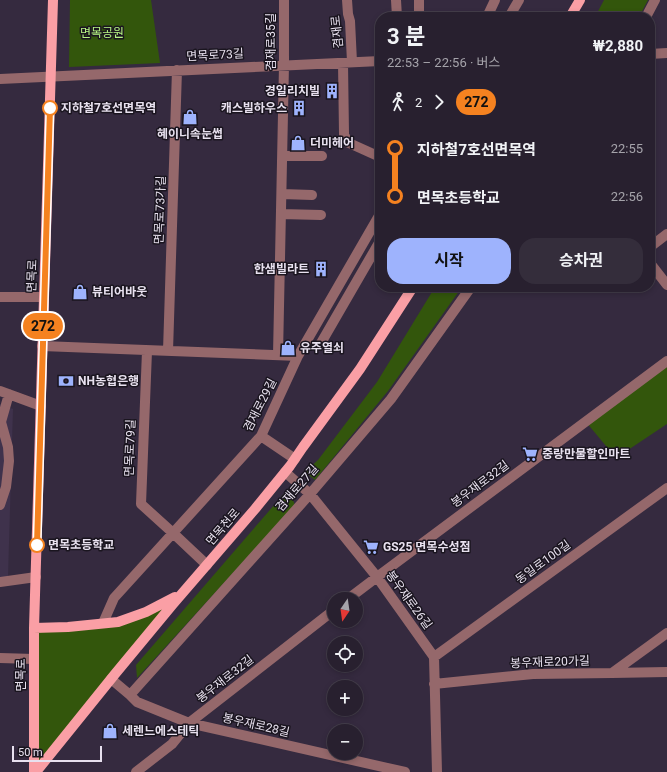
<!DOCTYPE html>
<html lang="ko">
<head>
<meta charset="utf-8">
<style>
  :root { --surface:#28202f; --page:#342d3b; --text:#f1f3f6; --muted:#a5a3aa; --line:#443e4b; --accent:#9eb3fd }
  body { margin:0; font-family:Roboto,"Noto Sans KR",sans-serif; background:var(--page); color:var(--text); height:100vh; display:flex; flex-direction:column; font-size:15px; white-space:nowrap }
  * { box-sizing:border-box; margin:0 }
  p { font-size:13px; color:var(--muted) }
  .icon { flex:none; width:22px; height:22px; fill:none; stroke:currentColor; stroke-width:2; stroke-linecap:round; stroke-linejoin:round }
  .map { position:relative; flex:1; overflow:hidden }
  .side { position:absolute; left:375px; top:12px; width:280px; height:280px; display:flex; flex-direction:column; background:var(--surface); border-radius:16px; box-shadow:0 2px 6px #0003,0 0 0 1px var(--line) }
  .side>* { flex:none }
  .badge { padding:0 8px; border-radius:13px; font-size:14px; line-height:26px }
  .needle { width:26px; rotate:193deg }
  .tools { position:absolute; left:327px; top:592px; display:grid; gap:8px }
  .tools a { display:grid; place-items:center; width:36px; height:36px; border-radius:50%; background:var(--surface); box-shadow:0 2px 6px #0003,0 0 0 1px var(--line); font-size:20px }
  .scale { position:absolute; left:12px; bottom:10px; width:90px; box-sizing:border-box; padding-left:4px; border:2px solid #e8e1ef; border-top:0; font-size:11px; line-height:14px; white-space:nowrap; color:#e8e1ef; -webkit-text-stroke:3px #1a151f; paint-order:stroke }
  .map>.badge { position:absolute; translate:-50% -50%; box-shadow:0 0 0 2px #fff }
  .legs { display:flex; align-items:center; gap:6px; height:44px; padding:0 12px; font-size:13px }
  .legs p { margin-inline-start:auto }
  .headline { display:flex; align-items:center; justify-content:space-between; height:68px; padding:0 12px }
  h1 { font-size:22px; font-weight:700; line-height:30px }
  .cta { display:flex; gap:8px; margin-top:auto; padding:8px 12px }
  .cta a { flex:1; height:46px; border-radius:16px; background:var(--accent); color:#111; font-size:16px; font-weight:700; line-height:46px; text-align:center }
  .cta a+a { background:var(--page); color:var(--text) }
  ul { padding:0 12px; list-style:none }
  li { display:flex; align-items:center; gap:14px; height:48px; font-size:15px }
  li i { display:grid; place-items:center; width:6px; height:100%; margin:0 5px; background:currentColor }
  li i::after { content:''; width:10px; height:10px; margin:-5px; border:3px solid; border-radius:50%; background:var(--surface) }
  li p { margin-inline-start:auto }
  li:first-child i { background:linear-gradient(#0000 50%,currentColor 0) }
  li:last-child i { background:linear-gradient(currentColor 50%,#0000 0) }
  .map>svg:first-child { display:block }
  .built { fill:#3f324c }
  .green { fill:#33560c }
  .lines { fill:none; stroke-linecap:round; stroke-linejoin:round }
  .minor { stroke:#95686b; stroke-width:10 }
  .major { stroke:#fa9fa5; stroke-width:10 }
  .line-1-casing { stroke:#fff; stroke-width:9 }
  .line-1 { stroke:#f58220; stroke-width:6 }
  .stop-1-dot { fill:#fff; stroke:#f58220; stroke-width:2 }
  .labels { text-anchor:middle; stroke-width:3; stroke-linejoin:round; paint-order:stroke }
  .street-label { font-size:12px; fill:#e8e1ef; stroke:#1a151f }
  .park-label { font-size:12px; fill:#b6f583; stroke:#1a151f }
  .poi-label { font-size:12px; font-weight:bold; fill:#e8e1ef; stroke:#1a151f; text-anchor:start }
  .stop-label { font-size:12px; font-weight:bold; fill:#e8e1ef; stroke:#1a151f; text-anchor:start }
</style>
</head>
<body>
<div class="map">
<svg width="667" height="772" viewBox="0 0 667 772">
  <rect width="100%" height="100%" fill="#352a3f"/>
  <path class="built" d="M0 404 13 409 8 577 0 578Z"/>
  <path class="green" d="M70 0H151L160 63 69 67Z
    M604 0H648L639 17H595Z
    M435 287H462L388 391 315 480 305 472 318 460 377 382Z
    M667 361V424L616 458 586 422Z
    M288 489 295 505 137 678 136 665Z
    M181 595 36 772 34 628 103 623Z"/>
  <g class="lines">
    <path class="minor" d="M347 0 348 14 350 21 352 62
      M396 0 397 17
      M419 0V17
      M487 17 495 0
      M509 17 519 0
      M646 17 655 0
      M650 54 667 53
      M343 63 344 134 346 139 349 143 380 157
      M0 79 380 61
      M283 156H322
      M282 194 312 195
      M281 214 321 215
      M650 247 667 234
      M650 263 667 285
      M0 297H44
      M321 343 380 241
      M42 346 298 356
      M147 351 141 504 173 533 207 565
      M168 351 177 70
      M278 355 284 65V0
      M0 391 41 406
      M261 436 295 459
      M285 472 310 494 377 577 434 657 437 772
      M0 505 6 487 9 461 8 447 1 422 9 394
      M0 582 36 577
      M348 599 377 577 667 361
      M103 623 114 598 261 436 298 356 380 214
      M434 657 667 488
      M0 658 34 659
      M612 673 667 633
      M111 679 130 695 137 702 189 723 405 772
      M434 684 533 674 612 673 667 672
      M130 695 310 494 391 399 471 287
      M136 772 172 744 189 723 334 610"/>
    <path class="major" d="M570 17 580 0
      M34 628 68 627 118 622 146 612 175 597
      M34 772V628L53 0
      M36 772 115 674 173 604 255 509 290 466 303 447 360 369 413 287"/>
  </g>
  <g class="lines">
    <g class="line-1-casing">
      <path id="line-1" d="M37 545 50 108"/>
    </g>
    <use href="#line-1" class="line-1"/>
  </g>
  <defs>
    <g id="building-bare" transform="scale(1.2)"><path d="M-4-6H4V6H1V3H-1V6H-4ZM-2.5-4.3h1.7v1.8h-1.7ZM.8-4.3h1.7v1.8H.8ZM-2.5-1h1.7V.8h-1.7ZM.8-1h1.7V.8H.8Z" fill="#9eb3fd" stroke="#1a151f" stroke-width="2.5" paint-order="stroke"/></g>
    <g id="shop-bare" transform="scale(1.2)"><path d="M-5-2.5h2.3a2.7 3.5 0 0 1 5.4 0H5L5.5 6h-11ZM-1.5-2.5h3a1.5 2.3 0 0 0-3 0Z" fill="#9eb3fd" stroke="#1a151f" stroke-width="2.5" paint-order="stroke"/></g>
    <g id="bank-bare" transform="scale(1.2)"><path d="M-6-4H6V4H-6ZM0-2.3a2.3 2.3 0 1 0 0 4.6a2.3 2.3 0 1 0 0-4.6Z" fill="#9eb3fd" stroke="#1a151f" stroke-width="2.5" paint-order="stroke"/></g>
    <g id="supermarket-bare" transform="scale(1.2)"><path d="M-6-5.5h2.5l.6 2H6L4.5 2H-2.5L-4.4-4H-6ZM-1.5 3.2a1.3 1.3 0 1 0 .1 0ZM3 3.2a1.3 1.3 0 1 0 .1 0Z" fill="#9eb3fd" stroke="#1a151f" stroke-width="2.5" paint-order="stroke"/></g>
  </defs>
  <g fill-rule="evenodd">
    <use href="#building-bare" x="332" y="91"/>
    <use href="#building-bare" x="299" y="108"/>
    <use href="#shop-bare" x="190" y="117"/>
    <use href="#shop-bare" x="298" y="143"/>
    <use href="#building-bare" x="321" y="269"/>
    <use href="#shop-bare" x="80" y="292"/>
    <use href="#shop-bare" x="288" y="348"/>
    <use href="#bank-bare" x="66" y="381"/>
    <use href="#supermarket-bare" x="530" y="454"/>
    <use href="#supermarket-bare" x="371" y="547"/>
    <use href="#shop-bare" x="110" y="731"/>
  </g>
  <g class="stop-1-dot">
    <circle cx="50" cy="108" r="7"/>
    <circle cx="37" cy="545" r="7"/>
  </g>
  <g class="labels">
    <g class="street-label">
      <text transform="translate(337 32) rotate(-96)" y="4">겸재로</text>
      <text transform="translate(271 42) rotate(-90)" y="4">겸재로35길</text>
      <text transform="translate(215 55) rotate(-3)" y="4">면목로73길</text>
      <text transform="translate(160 210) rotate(-88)" y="4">면목로73가길</text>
      <text transform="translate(32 276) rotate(-88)" y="4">면목로</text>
      <text transform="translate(260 405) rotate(-63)" y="4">겸재로29길</text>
      <text transform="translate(130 448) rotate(-88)" y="4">면목로79길</text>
      <text transform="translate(480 484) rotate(-37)" y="4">봉우재로32길</text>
      <text transform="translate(297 488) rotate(-49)" y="4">겸재로27길</text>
      <text transform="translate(223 527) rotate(-49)" y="4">면목천로</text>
      <text transform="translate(543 562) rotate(-36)" y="4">동일로100길</text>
      <text transform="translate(409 600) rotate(54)" y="4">봉우재로26길</text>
      <text transform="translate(550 662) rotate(-2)" y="4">봉우재로20가길</text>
      <text transform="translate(21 675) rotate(-90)" y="4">면목로</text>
      <text transform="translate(225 679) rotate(-38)" y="4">봉우재로32길</text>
      <text transform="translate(256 725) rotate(13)" y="4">봉우재로28길</text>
    </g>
    <g class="park-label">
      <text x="102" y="37">면목공원</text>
    </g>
    <g class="poi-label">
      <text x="320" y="95" text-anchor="end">경일리치빌</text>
      <text x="287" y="112" text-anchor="end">캐스빌하우스</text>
      <text x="190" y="138" text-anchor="middle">혜이니속눈썹</text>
      <text x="310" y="147">더미헤어</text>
      <text x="309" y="273" text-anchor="end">한샘빌라트</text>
      <text x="92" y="296">뷰티어바웃</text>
      <text x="300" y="352">유주열쇠</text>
      <text x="78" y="385">NH농협은행</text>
      <text x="542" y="458">중랑만물할인마트</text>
      <text x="383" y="551">GS25 면목수성점</text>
      <text x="122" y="735">세렌느에스테틱</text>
    </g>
    <g class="stop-label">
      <text x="61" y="112">지하철7호선면목역</text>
      <text x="48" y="549">면목초등학교</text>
    </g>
  </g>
</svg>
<div class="tools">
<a><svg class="needle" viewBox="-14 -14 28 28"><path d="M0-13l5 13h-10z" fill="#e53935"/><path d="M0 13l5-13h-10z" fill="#a5a3aa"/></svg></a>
<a><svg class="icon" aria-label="locate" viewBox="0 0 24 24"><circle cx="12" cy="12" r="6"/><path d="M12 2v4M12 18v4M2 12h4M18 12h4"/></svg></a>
<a>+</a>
<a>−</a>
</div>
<div class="scale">50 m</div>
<b class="badge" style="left:43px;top:326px;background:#f58220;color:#111">272</b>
<section class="side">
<div class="headline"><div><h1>3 분</h1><p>22:53 – 22:56 · 버스</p></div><b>₩2,880</b></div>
<div class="legs"><svg class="icon" aria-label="walk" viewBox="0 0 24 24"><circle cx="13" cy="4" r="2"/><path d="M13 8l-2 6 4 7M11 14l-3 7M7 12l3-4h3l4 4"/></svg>2<svg class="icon" aria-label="forward" viewBox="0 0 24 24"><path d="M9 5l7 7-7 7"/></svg><b class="badge" style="background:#f58220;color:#111">272</b></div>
<ul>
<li><i style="color:#f58220"></i><b>지하철7호선면목역</b><p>22:55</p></li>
<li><i style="color:#f58220"></i><b>면목초등학교</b><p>22:56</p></li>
</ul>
<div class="cta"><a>시작</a><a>승차권</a></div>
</section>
</div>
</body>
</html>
